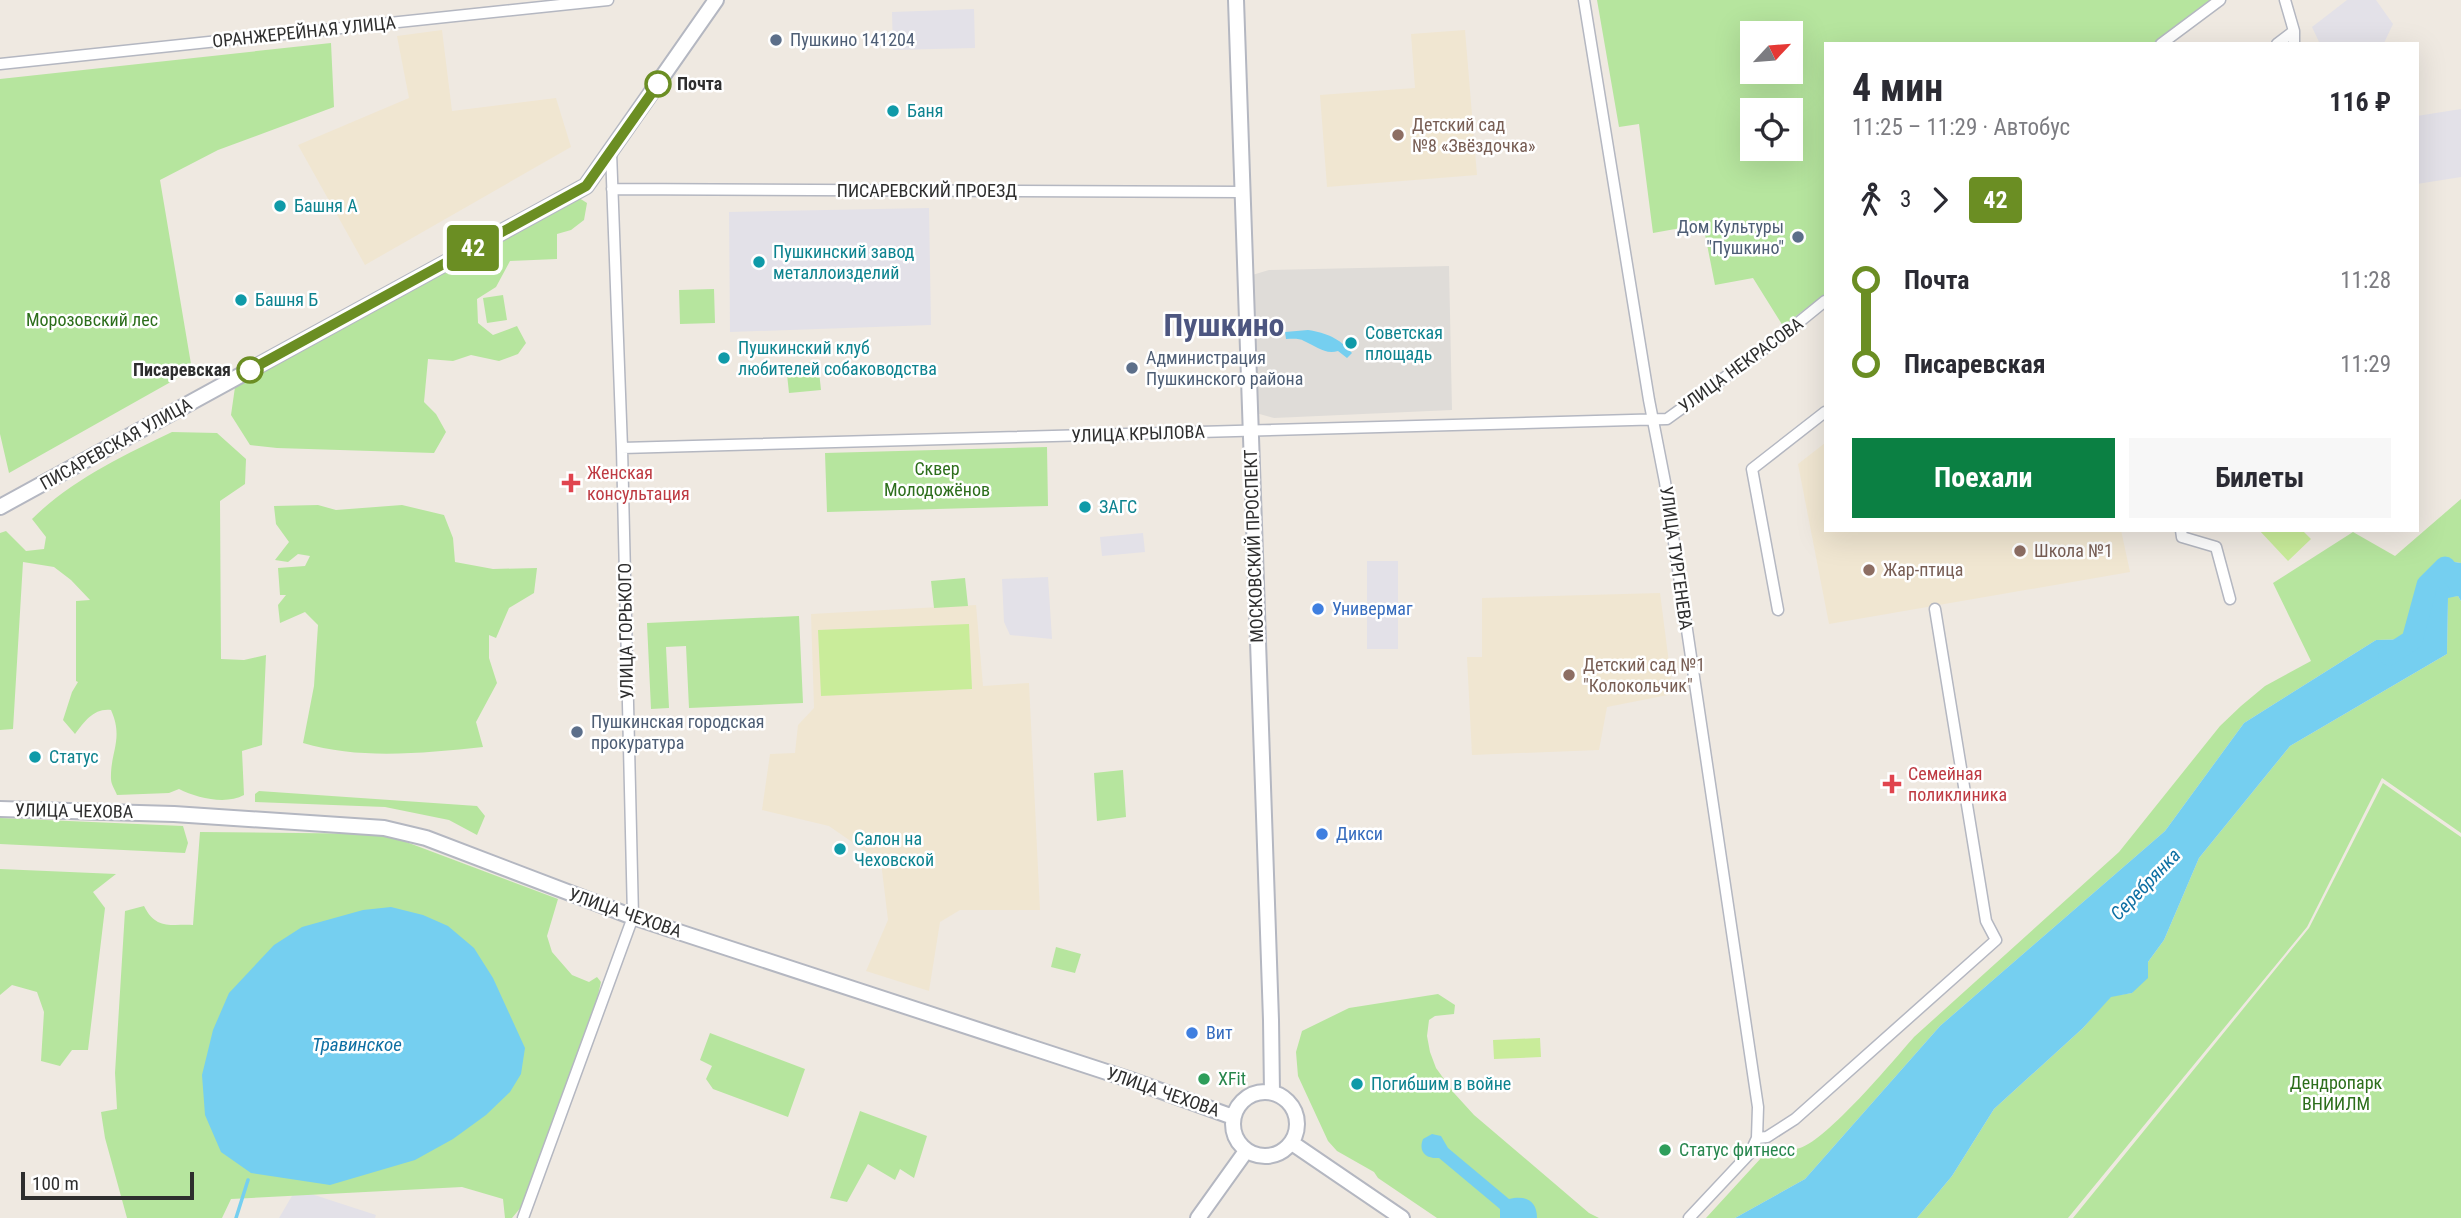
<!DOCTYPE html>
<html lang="ru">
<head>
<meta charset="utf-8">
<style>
  :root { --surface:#fff; --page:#f7f7f7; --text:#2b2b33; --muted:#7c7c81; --accent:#0b8043 }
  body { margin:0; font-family:"Roboto Condensed",sans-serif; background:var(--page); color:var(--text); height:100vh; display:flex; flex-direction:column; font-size:26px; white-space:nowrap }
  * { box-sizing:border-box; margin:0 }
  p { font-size:23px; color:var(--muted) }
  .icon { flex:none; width:38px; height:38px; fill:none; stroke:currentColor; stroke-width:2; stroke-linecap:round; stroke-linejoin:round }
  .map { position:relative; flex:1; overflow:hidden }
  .sheet { position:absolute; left:1824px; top:42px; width:595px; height:490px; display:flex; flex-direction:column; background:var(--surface); border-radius:0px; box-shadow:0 7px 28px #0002 }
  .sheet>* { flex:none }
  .badge { padding:0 14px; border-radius:5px; font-size:24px; line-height:46px }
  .needle { width:46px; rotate:64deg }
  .fabs { position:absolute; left:1740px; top:21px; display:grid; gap:14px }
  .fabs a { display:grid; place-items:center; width:63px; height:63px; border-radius:0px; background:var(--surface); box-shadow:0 7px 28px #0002; font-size:35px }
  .scale { position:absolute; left:21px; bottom:18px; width:173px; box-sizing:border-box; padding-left:7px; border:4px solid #2e2e2e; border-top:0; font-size:19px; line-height:24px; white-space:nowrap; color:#2e2e2e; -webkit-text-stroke:5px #fff; paint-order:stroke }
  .map>.badge { position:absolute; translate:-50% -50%; box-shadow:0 0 0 4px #fff }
  .legs { display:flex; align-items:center; gap:10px; height:77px; padding:0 28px; font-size:23px }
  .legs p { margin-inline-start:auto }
  .head { display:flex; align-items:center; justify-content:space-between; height:119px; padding:0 28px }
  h1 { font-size:38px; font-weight:700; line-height:52px }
  .action { display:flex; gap:14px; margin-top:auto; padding:14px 28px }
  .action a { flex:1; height:80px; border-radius:0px; background:var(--accent); color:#fff; font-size:28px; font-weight:700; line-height:80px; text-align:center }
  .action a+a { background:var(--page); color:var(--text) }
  ul { padding:0 28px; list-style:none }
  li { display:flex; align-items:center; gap:24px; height:84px; font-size:26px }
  li i { display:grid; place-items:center; width:10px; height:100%; margin:0 9px; background:currentColor }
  li i::after { content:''; width:18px; height:18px; margin:-9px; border:5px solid; border-radius:50%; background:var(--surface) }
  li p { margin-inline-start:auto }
  li:first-child i { background:linear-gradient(#0000 50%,currentColor 0) }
  li:last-child i { background:linear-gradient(currentColor 50%,#0000 0) }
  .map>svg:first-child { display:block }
  .industrial { fill:#e3e1e8 }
  .education { fill:#f0e6d1 }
  .green { fill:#b6e59e; fill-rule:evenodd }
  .pitch { fill:#c9ec9a }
  .plaza { fill:#dfdcd8 }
  .water { fill:#75cff0 }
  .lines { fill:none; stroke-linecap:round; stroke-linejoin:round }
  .stream { stroke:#75cff0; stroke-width:3.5 }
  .river { stroke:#75cff0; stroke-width:21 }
  .street-casing { stroke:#b4b7c1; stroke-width:13 }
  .secondary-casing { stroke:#b4b7c1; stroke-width:18 }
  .street { stroke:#fff; stroke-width:10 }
  .secondary { stroke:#fff; stroke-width:14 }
  .line-1-casing { stroke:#fff; stroke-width:16 }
  .line-1 { stroke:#6b8e23; stroke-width:10 }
  .service-dot { fill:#5c6f8a; stroke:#fff; stroke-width:2.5 }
  .stop-1-dot { fill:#fff; stroke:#6b8e23; stroke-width:3.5 }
  .culture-dot { fill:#0f9aa8; stroke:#fff; stroke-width:2.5 }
  .education-dot { fill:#8d6e63; stroke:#fff; stroke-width:2.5 }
  .health-dot { fill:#e0444e; stroke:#fff; stroke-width:2.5 }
  .shop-dot { fill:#3f7fe0; stroke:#fff; stroke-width:2.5 }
  .leisure-dot { fill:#2e9e5b; stroke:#fff; stroke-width:2.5 }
  .labels { text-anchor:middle; stroke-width:5; stroke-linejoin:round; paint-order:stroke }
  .street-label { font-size:18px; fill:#2e2e2e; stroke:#fff }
  .service-label { font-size:18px; fill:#4e5e75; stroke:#fff; text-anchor:start }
  .stop-label { font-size:18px; font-weight:bold; fill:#2e2e2e; stroke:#fff; text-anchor:start }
  .culture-label { font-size:18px; fill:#0d838f; stroke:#fff; text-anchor:start }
  .education-label { font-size:18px; fill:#785e54; stroke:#fff; text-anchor:start }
  .park-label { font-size:18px; fill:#2c6e1b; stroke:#fff }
  .health-label { font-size:18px; fill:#be3a42; stroke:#fff; text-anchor:start }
  .shop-label { font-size:18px; fill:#366cbe; stroke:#fff; text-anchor:start }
  .leisure-label { font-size:18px; fill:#27864d; stroke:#fff; text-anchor:start }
  .water-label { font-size:19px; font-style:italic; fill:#0d6fa3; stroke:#fff }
  .town-label { font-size:32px; font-weight:bold; fill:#4d5680; stroke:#fff }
</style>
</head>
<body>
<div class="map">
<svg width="2461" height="1218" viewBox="0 0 2461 1218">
  <rect width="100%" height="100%" fill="#efe9e1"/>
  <path class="industrial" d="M2347 0H2376L2393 24 2384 43 2320 44 2312 27Z
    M974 9 975 48 893 50 892 12Z
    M2461 109V177L2417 184V116Z
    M929 208 931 325 730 332 729 212Z
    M1143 533 1145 552 1102 556 1100 537Z
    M1367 561H1398V649H1367Z
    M1048 577 1052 639 1010 635 1004 622 1002 579Z
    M296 1189 376 1215 375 1218H279Z"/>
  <path class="education" d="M442 30 452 111 556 98 571 147 365 265 298 145 409 98 397 36Z
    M1465 30 1477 175 1327 187 1320 95 1415 88 1411 34Z
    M1825 443V530H2121L2130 572 1829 624 1798 464Z
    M1660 593 1673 694 1607 707 1599 750 1472 755 1467 657H1482V598Z
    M976 605 983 686 1029 683 1040 910H960L940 922 929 991 866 971 888 920 881 862 829 826 762 810 770 754 795 753 798 725 814 708 811 614Z"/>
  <path class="green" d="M1597 0H2213L2155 44H1825V294L1783 326 1753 278 1715 285 1703 224 1653 233 1639 124 1619 127ZM1752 33H1790V72H1752ZM1752 110H1790V149H1752Z
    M331 43 334 107 218 150 160 180 192 370 9 473 0 434V79Z
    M576 196 587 203 584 220 571 230 557 234V259L510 261 496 287 477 299 478 323 493 335 517 326 526 343 518 354 499 361 471 355 453 361 428 359 424 402 436 414 446 432 434 453 277 448 250 445 231 415 235 387Z
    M714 289 715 323 680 324 679 290Z
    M503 295 507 320 487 323 483 298Z
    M818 362 821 390 789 393 786 365Z
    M172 432 217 433 246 459 245 484 220 501 221 659 244 660 266 655 262 745 242 751 244 795C226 805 197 798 179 789L169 793 117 795C115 790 111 784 111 779 110 752 124 739 111 710 94 708 85 721 75 734L63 720 72 692 78 682 76 681V601L90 600 71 580 54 567 23 562 13 729 0 730V533L6 531 26 551 44 549 46 537 32 519C70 481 124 455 172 432Z
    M1047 447 1048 506 827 512 825 453Z
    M2461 499V563L2448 561 2435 574 2422 630 2412 639 2376 640 2244 723 2165 831 1940 1026 1805 1179 1735 1218H1706L1773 1145C1781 1147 1792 1151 1800 1148 1828 1139 1893 1061 1914 1037L2119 852 2220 726 2241 706 2265 686 2311 661 2273 583 2353 532 2395 556Z
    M318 505 336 510 402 505 444 515 453 538 455 562 493 569 537 568 534 593 509 608 496 638 489 635V658L497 683 476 722 483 747C424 753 360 760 303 743L314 686 318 625 305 612 280 623 278 605 286 595H280L278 568 305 566 310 556 298 554 288 562 275 560 289 542 276 524 274 506Z
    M965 578 968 606 934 608 931 581Z
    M2458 596 2461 601V833L2382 778 2307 927 2068 1218H1917L1952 1176 1994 1109 2083 1028 2111 996 2132 993 2148 962 2164 940 2199 858 2290 746 2447 654 2448 597Z
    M799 616 803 703 689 708 686 646 666 647 669 708 651 709 647 623Z
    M1123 770 1126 817 1097 821 1094 773Z
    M2383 783 2461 837V1218H2073L2309 928Z
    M259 791 477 806 485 816 477 835 449 820 385 807 255 802V794Z
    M0 818 183 826 188 843 185 853 0 844Z
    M200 832 385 834 558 899 547 936 552 952 572 975 589 982 597 977 601 982 596 1004 522 1206 512 1218H505L503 1199 462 1187 231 1199 222 1218H127L105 1138 101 1112 117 1109 115 1073 125 911 144 906C156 930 170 924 193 925Z
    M0 869 116 874 93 892 105 908 88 1050H72L60 1066 41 1061 44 1012 37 992 12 985 0 995Z
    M1056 947 1081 954 1075 973 1051 967Z
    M1438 994 1455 1005 1454 1014 1435 1016 1429 1020 1427 1036 1430 1052 1436 1068 1454 1093 1474 1115 1589 1213 1599 1218H1437L1378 1178 1374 1172 1337 1151 1328 1141 1298 1076 1296 1052 1302 1031 1349 1008Z
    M710 1033 805 1069 788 1117 713 1089 706 1079 712 1066 700 1060Z
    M860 1111 927 1136 914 1178 900 1169 895 1180 868 1164 847 1202 830 1198Z"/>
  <path class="pitch" d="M2259 530H2302L2311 539 2288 561Z
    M969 624 972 689 821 696 818 630Z
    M1540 1038 1541 1057 1494 1059 1493 1040Z"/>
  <path class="plaza" d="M1449 266 1452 410 1274 418 1256 413 1249 276 1269 270Z"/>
  <path class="water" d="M1308 330C1327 333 1339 338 1352 353L1347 358 1338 351C1325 355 1316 346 1304 341 1299 338 1292 339 1286 339L1285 332Z
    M2448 561 2461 563V601L2458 596 2448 598 2447 654 2290 746 2199 858 2164 940 2148 962V978L2132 993 2111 997 2083 1028 1994 1109 1952 1176 1917 1218H1735L1805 1179 1940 1026 2165 831 2244 723 2376 640 2412 639 2422 630 2435 574Z
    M391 907 423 915 448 926 474 948 493 978 525 1048 521 1074 510 1092 486 1115 453 1139 415 1160 330 1185 251 1173 221 1152 205 1115 202 1075 213 1030 229 993 274 945 302 927 363 910Z
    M1432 1134 1441 1136 1448 1148 1509 1199C1525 1195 1537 1200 1537 1218H1500V1209L1439 1158C1426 1159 1418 1152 1423 1139Z"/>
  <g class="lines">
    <path class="stream" d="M236 1218 248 1180"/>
    <path class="river" d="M2389 655 2412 640 2427 585 2445 567 2461 586"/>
    <g class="street-casing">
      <path id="street" d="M1584 0 1649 400 1665 482 1758 1107 1757 1138 1750 1153 1689 1218
        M2285 0 2294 31V44
        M2161 44 2220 0
        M2277 44 2294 31
        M0 64 608 0
        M612 189 1242 192
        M622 448 1667 419 1782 336 1825 301
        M2181 530 2182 537 2216 547 2230 599
        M1778 610 1752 469 1825 412
        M1757 1138 1767 1137 1795 1119 1996 940 1986 921 1935 609
        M523 1218 633 917 622 448 611 152"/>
    </g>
    <g class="secondary-casing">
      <path id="secondary" d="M1236 0 1271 1020 1272 1092
        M0 507 586 186 716 0
        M0 809 174 814 384 828 426 838 633 917 1128 1079 1233 1117
        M1233 1124a32 32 0 1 1 64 0a32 32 0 1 1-64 0Z
        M1292 1143 1402 1218
        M1198 1218 1246 1151"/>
    </g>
    <use href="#street" class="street"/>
    <use href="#secondary" class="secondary"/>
  </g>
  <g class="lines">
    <g class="line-1-casing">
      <path id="line-1" d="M250 370 586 186 658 84"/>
    </g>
    <use href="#line-1" class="line-1"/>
  </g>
  <g class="service-dot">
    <circle cx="776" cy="40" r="7"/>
    <circle cx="1798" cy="237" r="7"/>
    <circle cx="1132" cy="368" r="7"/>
    <circle cx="577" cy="732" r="7"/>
  </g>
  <g class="stop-1-dot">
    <circle cx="658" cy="84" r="12"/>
    <circle cx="250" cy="370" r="12"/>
  </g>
  <g class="culture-dot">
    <circle cx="893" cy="111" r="7"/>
    <circle cx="280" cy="206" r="7"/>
    <circle cx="759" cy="262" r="7"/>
    <circle cx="241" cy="300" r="7"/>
    <circle cx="1351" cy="343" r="7"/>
    <circle cx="724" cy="358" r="7"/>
    <circle cx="1085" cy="507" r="7"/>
    <circle cx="35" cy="757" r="7"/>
    <circle cx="840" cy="849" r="7"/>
    <circle cx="1357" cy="1084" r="7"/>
  </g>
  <g class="education-dot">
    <circle cx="1398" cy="135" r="7"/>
    <circle cx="2020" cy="551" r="7"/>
    <circle cx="1869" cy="570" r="7"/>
    <circle cx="1569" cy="675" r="7"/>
  </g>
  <g class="health-dot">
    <path d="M567.5 472.5h7v7h7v7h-7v7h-7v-7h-7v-7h7z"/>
    <path d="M1888.5 773.5h7v7h7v7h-7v7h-7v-7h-7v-7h7z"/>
  </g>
  <g class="shop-dot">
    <circle cx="1318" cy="609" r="7"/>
    <circle cx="1322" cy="834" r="7"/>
    <circle cx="1192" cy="1033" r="7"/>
  </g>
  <g class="leisure-dot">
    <circle cx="1204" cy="1079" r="7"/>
    <circle cx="1665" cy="1150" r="7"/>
  </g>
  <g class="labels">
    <g class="street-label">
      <text transform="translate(304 32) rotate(-6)" y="6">ОРАНЖЕРЕЙНАЯ УЛИЦА</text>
      <text x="927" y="197">ПИСАРЕВСКИЙ ПРОЕЗД</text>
      <text transform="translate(1741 365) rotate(-36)" y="6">УЛИЦА НЕКРАСОВА</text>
      <text transform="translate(1138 434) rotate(-2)" y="6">УЛИЦА КРЫЛОВА</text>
      <text transform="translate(116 444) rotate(-29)" y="6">ПИСАРЕВСКАЯ УЛИЦА</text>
      <text transform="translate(1254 546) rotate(-92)" y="6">МОСКОВСКИЙ ПРОСПЕКТ</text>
      <text transform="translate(1676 558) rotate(82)" y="6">УЛИЦА ТУРГЕНЕВА</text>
      <text transform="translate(626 631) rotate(-91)" y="6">УЛИЦА ГОРЬКОГО</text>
      <text transform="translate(74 811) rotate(1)" y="6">УЛИЦА ЧЕХОВА</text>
      <text transform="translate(625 913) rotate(19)" y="6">УЛИЦА ЧЕХОВА</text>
      <text transform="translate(1163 1092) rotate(19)" y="6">УЛИЦА ЧЕХОВА</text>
    </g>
    <g class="service-label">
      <text x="790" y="46">Пушкино 141204</text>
      <text x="1784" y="233" text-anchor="end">Дом Культуры<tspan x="1784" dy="21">"Пушкино"</tspan></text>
      <text x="1146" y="364">Администрация<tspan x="1146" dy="21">Пушкинского района</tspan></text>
      <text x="591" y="728">Пушкинская городская<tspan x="591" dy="21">прокуратура</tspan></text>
    </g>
    <g class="stop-label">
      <text x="677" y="90">Почта</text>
      <text x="231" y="376" text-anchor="end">Писаревская</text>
    </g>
    <g class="culture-label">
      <text x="907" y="117">Баня</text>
      <text x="294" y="212">Башня А</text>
      <text x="773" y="258">Пушкинский завод<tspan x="773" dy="21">металлоизделий</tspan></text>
      <text x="255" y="306">Башня Б</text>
      <text x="1365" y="339">Советская<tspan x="1365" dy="21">площадь</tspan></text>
      <text x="738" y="354">Пушкинский клуб<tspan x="738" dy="21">любителей собаководства</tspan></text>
      <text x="1099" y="513">ЗАГС</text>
      <text x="49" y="763">Статус</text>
      <text x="854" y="845">Салон на<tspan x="854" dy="21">Чеховской</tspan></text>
      <text x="1371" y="1090">Погибшим в войне</text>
    </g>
    <g class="education-label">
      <text x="1412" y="131">Детский сад<tspan x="1412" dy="21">№8 «Звёздочка»</tspan></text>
      <text x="2034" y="557">Школа №1</text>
      <text x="1883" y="576">Жар-птица</text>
      <text x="1583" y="671">Детский сад №1<tspan x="1583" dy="21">"Колокольчик"</tspan></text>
    </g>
    <g class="park-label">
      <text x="92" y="326">Морозовский лес</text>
      <text x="937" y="475">Сквер<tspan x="937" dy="21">Молодожёнов</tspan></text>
      <text x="2336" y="1089">Дендропарк<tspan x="2336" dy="21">ВНИИЛМ</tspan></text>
    </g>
    <g class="health-label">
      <text x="587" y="479">Женская<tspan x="587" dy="21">консультация</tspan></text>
      <text x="1908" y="780">Семейная<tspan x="1908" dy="21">поликлиника</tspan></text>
    </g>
    <g class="shop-label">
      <text x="1332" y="615">Универмаг</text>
      <text x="1336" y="840">Дикси</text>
      <text x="1206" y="1039">Вит</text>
    </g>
    <g class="leisure-label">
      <text x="1218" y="1085">XFit</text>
      <text x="1679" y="1156">Статус фитнесс</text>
    </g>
    <g class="water-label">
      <text transform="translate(2145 884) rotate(-46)" y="7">Серебрянка</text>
      <text x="357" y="1051">Травинское</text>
    </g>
    <g class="town-label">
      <text x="1224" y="336">Пушкино</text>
    </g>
  </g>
</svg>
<div class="fabs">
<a><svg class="needle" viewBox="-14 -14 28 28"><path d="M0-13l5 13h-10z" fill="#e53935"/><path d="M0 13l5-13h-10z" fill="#7c7c81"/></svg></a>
<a><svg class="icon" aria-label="locate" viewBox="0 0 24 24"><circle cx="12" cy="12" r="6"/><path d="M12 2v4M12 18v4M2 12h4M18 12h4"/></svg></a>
</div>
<div class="scale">100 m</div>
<b class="badge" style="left:473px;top:248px;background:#6b8e23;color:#fff">42</b>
<section class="sheet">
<div class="head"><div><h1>4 мин</h1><p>11:25 – 11:29 · Автобус</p></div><b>116 ₽</b></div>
<div class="legs"><svg class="icon" aria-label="walk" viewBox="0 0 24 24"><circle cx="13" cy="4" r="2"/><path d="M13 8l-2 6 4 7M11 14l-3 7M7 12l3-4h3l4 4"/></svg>3<svg class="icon" aria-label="forward" viewBox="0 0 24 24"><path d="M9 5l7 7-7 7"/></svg><b class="badge" style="background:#6b8e23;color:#fff">42</b></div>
<ul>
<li><i style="color:#6b8e23"></i><b>Почта</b><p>11:28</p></li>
<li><i style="color:#6b8e23"></i><b>Писаревская</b><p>11:29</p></li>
</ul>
<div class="action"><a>Поехали</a><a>Билеты</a></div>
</section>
</div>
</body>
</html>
